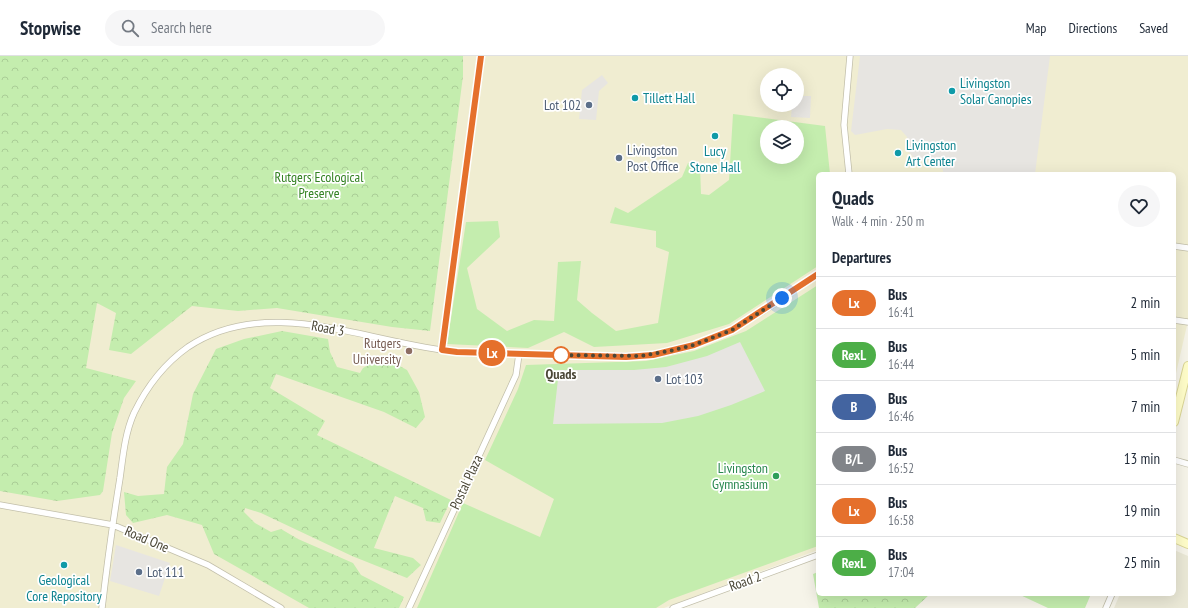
<!DOCTYPE html>
<html lang="en">
<head>
<meta charset="utf-8">
<style>
  :root { --surface:#fff; --page:#f6f6f7; --text:#1f2937; --muted:#747a83; --line:#e0e1e3 }
  body { margin:0; font-family:"PT Sans Narrow",sans-serif; background:var(--page); color:var(--text); height:100vh; display:flex; flex-direction:column; font-size:15px; white-space:nowrap }
  * { box-sizing:border-box; margin:0 }
  p { font-size:13px; color:var(--muted) }
  .icon { flex:none; width:22px; height:22px; fill:none; stroke:currentColor; stroke-width:2; stroke-linecap:round; stroke-linejoin:round }
  .map { position:relative; flex:1; overflow:hidden }
  .sheet { position:absolute; left:816px; top:116px; width:360px; height:424px; display:flex; flex-direction:column; background:var(--surface); border-radius:6px; box-shadow:0 4px 16px #0002 }
  .sheet>* { flex:none }
  .badge { padding:0 8px; border-radius:13px; font-size:14px; line-height:26px }
  .controls { position:absolute; left:760px; top:12px; display:grid; gap:8px }
  .controls a { display:grid; place-items:center; width:44px; height:44px; border-radius:50%; background:var(--surface); box-shadow:0 4px 16px #0002; font-size:20px }
  .you { position:absolute; width:20px; height:20px; margin:-10px; border:3px solid #fff; border-radius:50%; background:#1a73e8; box-shadow:0 0 0 6px #1a73e833 }
  .map>.badge { position:absolute; translate:-50% -50%; box-shadow:0 0 0 2px #fff }
  h2 { padding:0 16px; font-size:15px; line-height:36px }
  .round { display:grid; place-items:center; flex:none; width:42px; height:42px; border-radius:21px; background:var(--page) }
  .overview { display:flex; align-items:center; justify-content:space-between; height:68px; padding:0 16px }
  h1 { font-size:19px; font-weight:700; line-height:30px }
  ul { padding:0; list-style:none }
  li { display:flex; align-items:center; gap:12px; height:52px; padding:0 16px; border-top:1px solid var(--line) }
  li div { flex:1 }
  li b { display:block; font-size:15px }
  li em { font-style:normal }
  li .badge { min-width:44px; font-weight:700; text-align:center }
  header { display:flex; align-items:center; gap:24px; box-sizing:border-box; height:56px; padding:0 20px; background:var(--surface); border-bottom:1px solid var(--line) }
  header strong { font-size:19px }
  nav { display:flex; gap:22px; margin-inline-start:auto; font-size:14px }
  .search { width:280px; height:36px; background:var(--page); display:flex; align-items:center; gap:10px; box-sizing:border-box; padding:0 14px; border-radius:22px; color:var(--muted); font-size:15px }
  .map>svg:first-child { display:block }
  .residential { fill:#eae8d6 }
  .education { fill:#f0edd1; fill-rule:evenodd }
  .green { fill:#c4edae; fill-rule:evenodd }
  .forest { fill:url(#forest-crowns) }
  .parking { fill:#e7e5e1 }
  .lines { fill:none; stroke-linecap:round; stroke-linejoin:round }
  .street-casing { stroke:#c2bfaa; stroke-width:7 }
  .secondary-casing { stroke:#dad595; stroke-width:10 }
  .street { stroke:#fff; stroke-width:5.5 }
  .secondary { stroke:#fffdc9; stroke-width:8 }
  .line-casing { stroke:#fff; stroke-width:9 }
  .line { stroke:#e5702c; stroke-width:6 }
  .walk { stroke:#4a4636; stroke-width:4; stroke-dasharray:0 7.2 }
  .culture-dot { fill:#0f9aa8; stroke:#fff; stroke-width:1.5 }
  .service-dot { fill:#5c6f8a; stroke:#fff; stroke-width:1.5 }
  .education-dot { fill:#8d6e63; stroke:#fff; stroke-width:1.5 }
  .stop-dot { fill:#fff; stroke:#e5702c; stroke-width:2 }
  .leisure-dot { fill:#2e9e5b; stroke:#fff; stroke-width:1.5 }
  .labels { text-anchor:middle; stroke-width:3.5; stroke-linejoin:round; paint-order:stroke }
  .culture-label { font-size:14px; fill:#0d838f; stroke:#fff; text-anchor:start }
  .service-label { font-size:14px; fill:#4e5e75; stroke:#fff; text-anchor:start }
  .park-label { font-size:14px; fill:#348223; stroke:#fff }
  .street-label { font-size:14px; fill:#4a4636; stroke:#fff }
  .education-label { font-size:14px; fill:#785e54; stroke:#fff; text-anchor:end }
  .stop-label { font-size:14px; font-weight:bold; fill:#4a4636; stroke:#fff }
  .leisure-label { font-size:14px; fill:#27864d; stroke:#fff; text-anchor:end }
</style>
</head>
<body>
<header>
<strong>Stopwise</strong>
<div class="search"><svg class="icon" aria-label="search" viewBox="0 0 24 24"><circle cx="10" cy="10" r="6"/><path d="M15 15l6 6"/></svg>Search here</div>
<nav><a>Map</a><a>Directions</a><a>Saved</a></nav>
</header>
<div class="map">
<svg width="1188" height="552" viewBox="0 0 1188 552">
  <defs>
    <pattern id="forest-crowns" width="20" height="18" patternUnits="userSpaceOnUse"><rect width="20" height="18" fill="#c4edae"/><path d="M2 6a3 3 0 1 1 6 0M12 15a3 3 0 1 1 6 0" fill="none" stroke="#aacd96"/></pattern>
  </defs>
  <rect width="100%" height="100%" fill="#f6f4e9"/>
  <path class="residential" d="M1174 494 1188 500V552H1114L1120 538H1174Z"/>
  <path class="education" d="M0 0H1188V265L1174 326V118H818V494L664 552H0ZM767 19H797V49H767ZM767 71H797V101H767Z"/>
  <path class="green" d="M733 58 825 70 830 118H818V210L729 268 667 287 594 291 564 276 528 292 447 288 466 166 498 165 500 181 467 212 477 253 507 275 534 264 554 265 558 206 581 205 577 244 592 257 616 275 658 267 669 196 656 191V175L610 167 615 151 628 157 682 121 688 107 700 111 701 138 709 139 729 124ZM767 71H797V101H767Z
    M818 229V490L669 544 656 552H417L463 447 540 481 554 443 485 404 518 333 526 309 646 305 694 295 746 275Z
    M1018 538H1091L1085 552H1048Z"/>
  <path class="forest" d="M0 0H463V20L430 275 392 271 277 252 238 255 192 250 131 298 109 294 116 257 97 247 86 312 136 325 124 342 112 377 103 435 100 439 57 445 0 435Z
    M282 275 328 283 330 296 337 311 360 317 363 312 383 301 407 314 419 336 425 361 416 372 384 356 276 318 270 332 325 365 317 379 451 444 440 467 426 465 423 452 395 440 374 492 413 502 421 509 407 522 352 500 261 457 245 452 244 456 255 467 271 476 281 473 298 483 353 507 361 519 404 541 399 552H309L214 498 202 469 167 459 133 467 126 459 124 436 138 440 164 438 167 411 183 388 193 338 216 293 244 283Z
    M818 516V538H930L915 552H819L813 518Z"/>
  <path class="parking" d="M860 0H1050L1035 118H944L940 106 914 102 909 96 907 81 901 74 887 73 855 79 851 75Z
    M602 19 608 27 599 35 596 64 579 63 582 34Z
    M797 40H811L810 62 791 61 792 49H797Z
    M740 286 765 335 731 349 698 360 662 367 553 368 559 314H634L666 311 707 300Z
    M116 489 170 507 159 540 110 525Z"/>
  <g class="lines">
    <g class="street-casing">
      <path id="street" d="M849 118 844 69 850 0
        M1174 190 1188 192
        M1174 264 1188 266
        M442 294 481 0
        M1174 404 1188 408
        M0 449 113 469 208 509 281 552
        M102 552C107 509 113 465 120 422 123 400 125 377 134 357 147 330 164 308 188 291 269 237 370 288 457 296 485 298 512 298 540 298 573 299 607 301 641 300 672 297 705 288 732 273 762 258 790 237 818 218
        M409 552 516 319 519 298
        M673 552 818 499
        M1106 552 1112 538"/>
    </g>
    <g class="secondary-casing">
      <path id="secondary" d="M1174 366 1188 310
        M1174 482 1188 488"/>
    </g>
    <use href="#street" class="street"/>
    <use href="#secondary" class="secondary"/>
  </g>
  <g class="lines">
    <g class="line-casing">
      <path id="line" d="M481 0 442 294 457 296 626 301 653 299 694 289 732 274 818 218"/>
    </g>
    <use href="#line" class="line"/>
    <path class="walk" d="M561 299H559L641 300 674 294 694 289 732 274 782 242"/>
  </g>
  <g class="culture-dot">
    <circle cx="952" cy="35" r="4"/>
    <circle cx="635" cy="42" r="4"/>
    <circle cx="715" cy="80" r="4"/>
    <circle cx="898" cy="97" r="4"/>
    <circle cx="64" cy="509" r="4"/>
  </g>
  <g class="service-dot">
    <circle cx="589" cy="49" r="4"/>
    <circle cx="619" cy="102" r="4"/>
    <circle cx="658" cy="323" r="4"/>
    <circle cx="139" cy="516" r="4"/>
  </g>
  <circle class="education-dot" cx="409" cy="295" r="4"/>
  <circle class="stop-dot" cx="561" cy="299" r="8"/>
  <circle class="leisure-dot" cx="776" cy="420" r="4"/>
  <g class="labels">
    <g class="culture-label">
      <text x="960" y="32">Livingston<tspan x="960" dy="16">Solar Canopies</tspan></text>
      <text x="643" y="47">Tillett Hall</text>
      <text x="906" y="94">Livingston<tspan x="906" dy="16">Art Center</tspan></text>
      <text x="715" y="100" text-anchor="middle">Lucy<tspan x="715" dy="16">Stone Hall</tspan></text>
      <text x="64" y="529" text-anchor="middle">Geological<tspan x="64" dy="16">Core Repository</tspan></text>
    </g>
    <g class="service-label">
      <text x="581" y="54" text-anchor="end">Lot 102</text>
      <text x="627" y="99">Livingston<tspan x="627" dy="16">Post Office</tspan></text>
      <text x="666" y="328">Lot 103</text>
      <text x="147" y="521">Lot 111</text>
    </g>
    <g class="park-label">
      <text x="319" y="126">Rutgers Ecological<tspan x="319" dy="16">Preserve</tspan></text>
    </g>
    <g class="street-label">
      <text transform="translate(328 272) rotate(10)" y="5">Road 3</text>
      <text transform="translate(466 426) rotate(-65)" y="5">Postal Plaza</text>
      <text transform="translate(147 483) rotate(23)" y="5">Road One</text>
      <text transform="translate(745 525) rotate(-20)" y="5">Road 2</text>
    </g>
    <g class="education-label">
      <text x="401" y="292">Rutgers<tspan x="401" dy="16">University</tspan></text>
    </g>
    <g class="stop-label">
      <text x="561" y="323">Quads</text>
    </g>
    <g class="leisure-label">
      <text x="768" y="417">Livingston<tspan x="768" dy="16">Gymnasium</tspan></text>
    </g>
  </g>
</svg>
<div class="controls">
<a><svg class="icon" aria-label="locate" viewBox="0 0 24 24"><circle cx="12" cy="12" r="6"/><path d="M12 2v4M12 18v4M2 12h4M18 12h4"/></svg></a>
<a><svg class="icon" aria-label="layers" viewBox="0 0 24 24"><path d="M12 4l9 5-9 5-9-5zM3 14l9 5 9-5"/></svg></a>
</div>
<div class="you" style="left:782px;top:242px"></div>
<b class="badge" style="left:492px;top:297px;background:#e5702c;color:#fff">Lx</b>
<section class="sheet">
<div class="overview"><div><h1>Quads</h1><p>Walk · 4 min · 250 m</p></div><a class="round"><svg class="icon" aria-label="heart" viewBox="0 0 24 24"><path d="M12 20l-8-8c-3-5 5-10 8-4 3-6 11-1 8 4z"/></svg></a></div>
<h2>Departures</h2>
<ul>
<li><span class="badge" style="background:#e5702c;color:#fff">Lx</span><div><b>Bus</b><p>16:41</p></div><em>2 min</em></li>
<li><span class="badge" style="background:#4cae47;color:#fff">RexL</span><div><b>Bus</b><p>16:44</p></div><em>5 min</em></li>
<li><span class="badge" style="background:#4364a0;color:#fff">B</span><div><b>Bus</b><p>16:46</p></div><em>7 min</em></li>
<li><span class="badge" style="background:#818489;color:#fff">B/L</span><div><b>Bus</b><p>16:52</p></div><em>13 min</em></li>
<li><span class="badge" style="background:#e5702c;color:#fff">Lx</span><div><b>Bus</b><p>16:58</p></div><em>19 min</em></li>
<li><span class="badge" style="background:#4cae47;color:#fff">RexL</span><div><b>Bus</b><p>17:04</p></div><em>25 min</em></li>
</ul>
</section>
</div>
</body>
</html>
